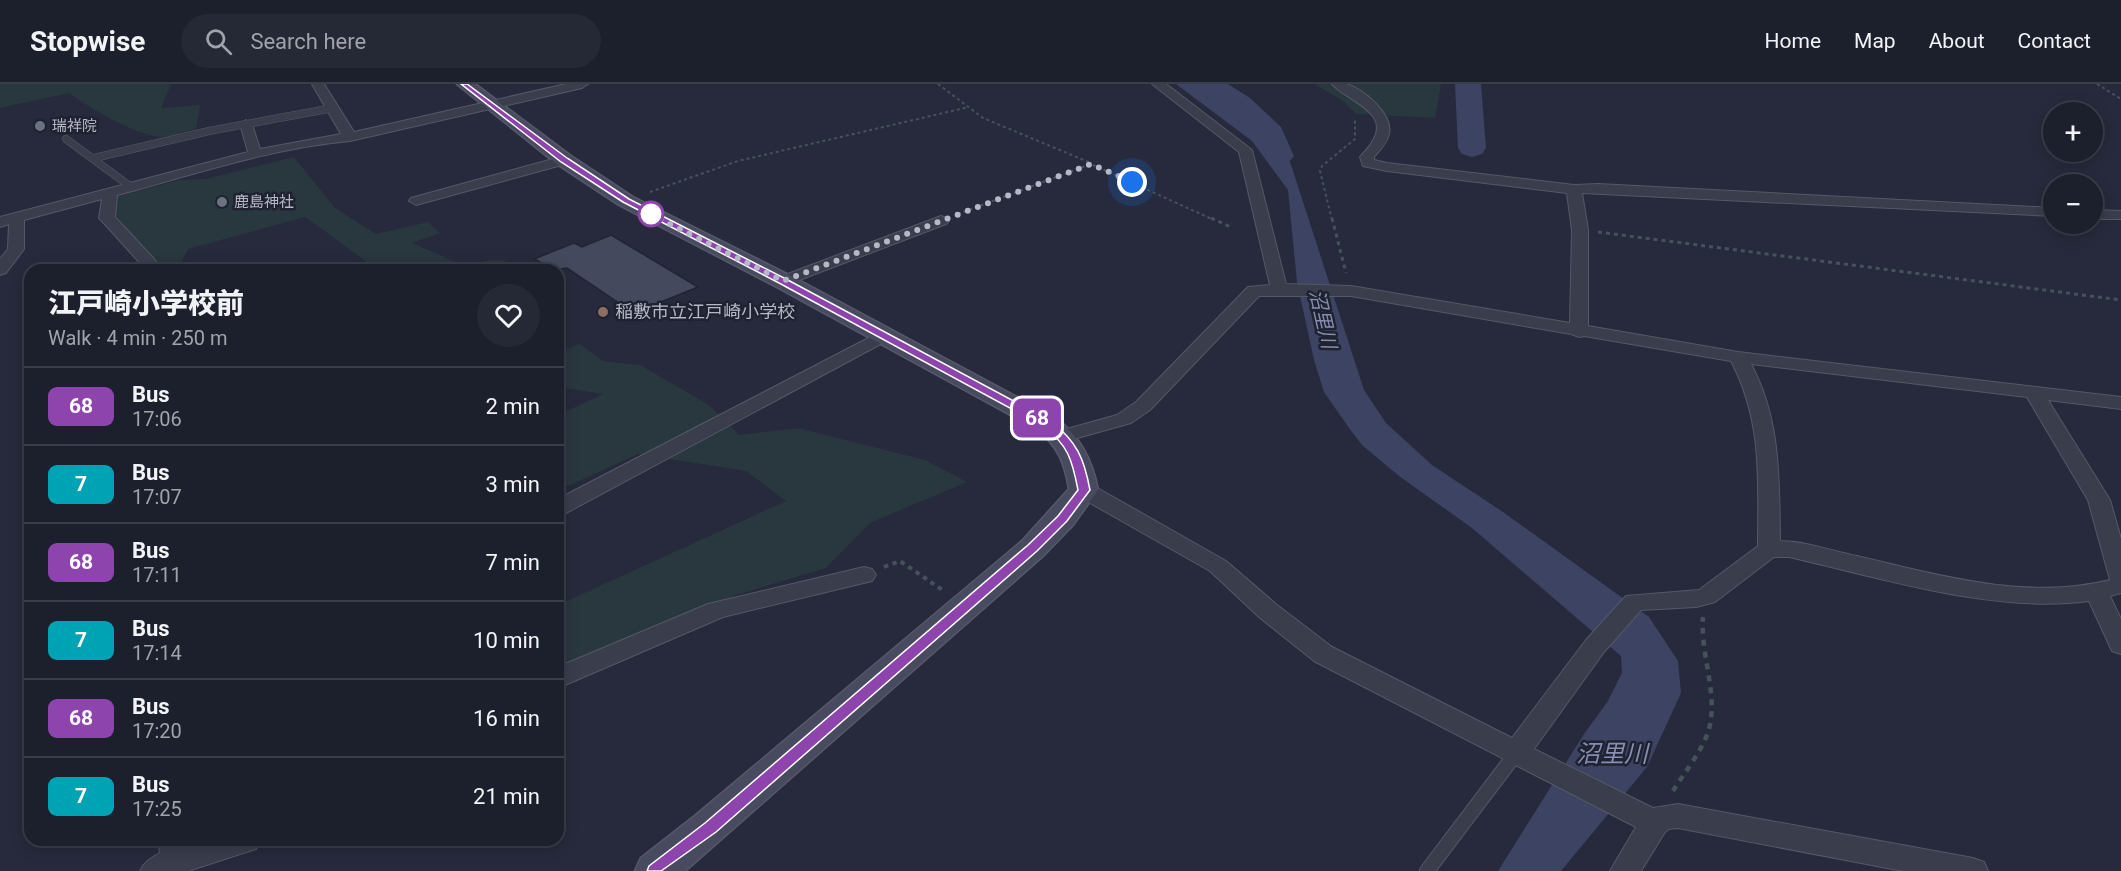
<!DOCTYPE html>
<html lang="en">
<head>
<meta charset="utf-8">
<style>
  :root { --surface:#1c202d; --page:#252835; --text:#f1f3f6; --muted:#a0a3aa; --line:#3a3e49 }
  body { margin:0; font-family:Roboto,"Noto Sans JP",sans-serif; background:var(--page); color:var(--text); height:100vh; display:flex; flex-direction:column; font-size:22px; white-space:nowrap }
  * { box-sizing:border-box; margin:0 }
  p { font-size:20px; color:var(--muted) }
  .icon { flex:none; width:33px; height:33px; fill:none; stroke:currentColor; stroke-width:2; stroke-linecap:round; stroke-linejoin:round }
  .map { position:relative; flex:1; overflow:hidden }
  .drawer { position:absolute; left:24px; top:180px; width:540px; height:582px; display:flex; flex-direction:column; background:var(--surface); border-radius:18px; box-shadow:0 3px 15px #0003,0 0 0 2px var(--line) }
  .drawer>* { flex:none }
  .badge { padding:0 12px; border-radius:9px; font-size:21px; line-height:39px }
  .buttons { position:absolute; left:2043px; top:18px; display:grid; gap:12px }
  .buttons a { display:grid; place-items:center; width:60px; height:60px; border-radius:50%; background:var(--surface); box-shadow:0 3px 15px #0003,0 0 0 2px var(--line); font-size:30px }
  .you { position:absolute; width:30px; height:30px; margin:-15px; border:4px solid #fff; border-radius:50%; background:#1a73e8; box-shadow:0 0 0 9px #1a73e833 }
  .map>.badge { position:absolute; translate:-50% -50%; box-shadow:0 0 0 3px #fff }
  .round { display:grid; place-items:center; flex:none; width:63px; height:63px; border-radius:32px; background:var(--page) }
  .overview { display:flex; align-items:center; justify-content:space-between; height:102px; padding:0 24px }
  h1 { font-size:28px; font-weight:800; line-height:45px }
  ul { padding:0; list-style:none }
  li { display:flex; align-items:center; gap:18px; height:78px; padding:0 24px; border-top:2px solid var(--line) }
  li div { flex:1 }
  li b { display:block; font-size:22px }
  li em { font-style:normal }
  li .badge { min-width:66px; font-weight:700; text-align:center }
  header { display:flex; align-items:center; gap:36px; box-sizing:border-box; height:84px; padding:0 30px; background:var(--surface); border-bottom:2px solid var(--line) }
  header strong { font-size:28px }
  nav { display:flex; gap:33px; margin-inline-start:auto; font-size:21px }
  .search { width:420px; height:54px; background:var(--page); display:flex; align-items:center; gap:15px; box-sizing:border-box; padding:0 21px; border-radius:33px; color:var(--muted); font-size:22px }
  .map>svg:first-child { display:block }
  .green { fill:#29373e }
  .water { fill:#3d4363 }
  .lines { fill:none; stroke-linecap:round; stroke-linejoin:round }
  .river { fill:#3d4363; fill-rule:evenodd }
  .building { fill:#45495d; stroke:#212433; stroke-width:1.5 }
  .lane-far1-casing { stroke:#555867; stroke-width:8 }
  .lane-casing { stroke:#555867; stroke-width:16 }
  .street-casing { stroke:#555867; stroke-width:2 }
  .secondary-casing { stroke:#555867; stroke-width:3 }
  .path-far3 { stroke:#46525a; stroke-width:2; stroke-dasharray:3 3; stroke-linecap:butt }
  .path-far2 { stroke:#46525a; stroke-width:3; stroke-dasharray:4 4; stroke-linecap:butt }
  .path-far1 { stroke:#46525a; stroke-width:4; stroke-dasharray:4.5 4.5; stroke-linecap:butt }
  .path { stroke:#46525a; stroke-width:4.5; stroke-dasharray:6 6; stroke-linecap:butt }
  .lane-far1 { stroke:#3a3d4c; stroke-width:7 }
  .lane { stroke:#3a3d4c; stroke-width:14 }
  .street { fill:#3a3d4c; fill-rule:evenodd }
  .secondary { fill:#484b5f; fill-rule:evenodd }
  .line { fill:#8e44ad; stroke:#fff; stroke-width:1.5 }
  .walk { stroke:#b6b8c7; stroke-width:6; stroke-dasharray:0 10.8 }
  .worship-dot { fill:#6b7280; stroke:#1f2231; stroke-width:2 }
  .stop-dot { fill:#fff; stroke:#8e44ad; stroke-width:3 }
  .education-dot { fill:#8d6e63; stroke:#1f2231; stroke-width:2 }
  .labels { text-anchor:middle; stroke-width:5; stroke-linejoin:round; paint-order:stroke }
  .far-poi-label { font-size:15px; fill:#b6b8c7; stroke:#1f2231; text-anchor:start }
  .poi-label { font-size:18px; fill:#b6b8c7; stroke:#1f2231; text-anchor:start }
  .water-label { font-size:20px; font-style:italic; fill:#878eb1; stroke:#1f2231 }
  .near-water-label { font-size:24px; font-style:italic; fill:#878eb1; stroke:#1f2231 }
</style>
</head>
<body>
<header>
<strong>Stopwise</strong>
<div class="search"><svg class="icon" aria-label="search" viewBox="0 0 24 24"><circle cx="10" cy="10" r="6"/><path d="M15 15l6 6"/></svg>Search here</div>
<nav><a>Home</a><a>Map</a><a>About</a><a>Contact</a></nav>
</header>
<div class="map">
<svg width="2121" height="787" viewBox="0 0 2121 787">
  <rect width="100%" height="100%" fill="#262a3c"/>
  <path class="green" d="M0 0H171L161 24 200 21 196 45C185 47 169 54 159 53 130 48 93 26 69 9L0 24Z
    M1315 0H1441L1435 34 1356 30 1344 18Z
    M294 73 335 124 376 150 428 138 440 149 412 159 465 182 491 176H509L481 186H378L305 133 188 165 178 186H149L146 168 115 130 116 112 180 96 205 95Z
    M580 260 603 277 640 281 709 321 739 351 798 344 925 376 967 398 870 439 826 484 733 512 558 587V521L786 417 746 387 638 370 558 407V331L603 310 558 303V268Z"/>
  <path class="water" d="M1176 0H1214L1282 53 1364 306 1386 339 1432 381 1503 428 1649 533 1678 577 1681 609 1647 683 1561 787H1498L1584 650 1608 617 1622 589 1621 572 1472 444 1399 392 1362 361 1349 344 1324 308 1314 276 1297 198 1288 106 1252 57Z"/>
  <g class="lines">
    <path class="river" d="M1198 0H1228L1250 14 1281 43 1294 72 1289 78 1279 81 1269 78 1258 52 1232 26 1202 5Z
      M1455 0H1481L1486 64 1482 70 1472 73 1462 70 1458 64Z"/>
  </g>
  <path class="building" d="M611 151 698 203 634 229 567 184 555 186 534 175 574 159 582 163Z"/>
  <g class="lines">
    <g class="lane-far1-casing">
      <path id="lane-far1" d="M66 55 131 103
        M94 74 209 47 333 24"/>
    </g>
    <g class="lane-casing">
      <path id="lane" d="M166 780 167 756
        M1427 787 1517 668"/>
    </g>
    <g class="street-casing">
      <path id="street" d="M312 0H324L354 48 566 0H588L582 4 350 57C271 64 193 91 117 111L115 133 154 175 156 178 155 186H139L140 179 102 137 99 134 102 115 24 136V165L6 189 0 191V175L8 165 9 140 0 143V133L248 68 240 40 246 36 252 40 260 65 341 50Z
        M1152 0H1166L1252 66 1286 200 1351 202 1570 239 1572 146 1567 109 1387 87 1363 82 1360 73C1364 68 1369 64 1372 58 1392 28 1347 17 1332 0 1336 0 1342 0 1346 0 1363 4 1394 31 1389 50 1387 59 1380 66 1374 73V76L1387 79 1574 101 1598 100 2054 124V132L1582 109 1588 146V242L1738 268 2121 313V325L2048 316 2110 416 2121 455V509L2110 512 2121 535V570L2112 567 2089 517C1994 530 1882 494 1789 473H1774L1715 518 1696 523 1641 526 1604 568 1534 665 1653 724 1678 720 1973 774 1984 778 1988 787H1903L1678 744 1669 745 1665 748 1641 787H1610L1636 743 1314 577 1259 533 1210 487 1076 411 1073 406 1076 401 1084 399 1092 401 1226 477 1277 521 1332 563 1512 654 1586 556 1626 512 1699 506 1758 462C1758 396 1763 338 1731 277L1584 252 1579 253 1571 250 1351 212H1259L1150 326 1131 339 1063 358 1056 356 1053 352 1056 348 1117 331 1136 318 1248 203 1270 201 1239 68ZM1751 280 2027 313 2088 416 2110 496C2026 517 1939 491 1857 472 1832 467 1805 457 1780 457 1779 395 1781 336 1751 280Z
        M564 72 571 76 569 79 416 121 409 117 411 114Z
        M2092 126 2121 127V135H2092Z
        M941 132 946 134 949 137 946 140 789 200 783 202 775 197 777 194Z
        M884 246 890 247 893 251 890 255 566 429 558 431V415Z
        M864 483 872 485 876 491 872 497 723 533 558 604V583L708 520Z
        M205 756H261L256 765 188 787H140C150 766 184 762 205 756Z"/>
    </g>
    <g class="secondary-casing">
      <path id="secondary" d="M457 0H475L571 72 633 113 791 192 1056 334C1081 354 1092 376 1098 406L1073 441 1044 471 685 787H635L641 774 696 731 1022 457 1069 405C1065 380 1058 362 1038 346L775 202 619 121 557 80Z"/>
    </g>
    <path class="path-far3" d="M938 0 983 34 1091 79
      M2097 0 2121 15
      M650 108 738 77 969 23
      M958 130 1091 80 1214 136
      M1332 136 1320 87 1322 82 1355 55V34"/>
    <path class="path-far2" d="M1211 134 1233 144
      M1332 134 1346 189
      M1598 148 2121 216"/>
    <path class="path-far1" d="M884 483 900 477 944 507"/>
    <path class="path" d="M1673 707C1684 689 1706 662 1710 641 1717 606 1700 569 1703 533"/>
    <use href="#lane-far1" class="lane-far1"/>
    <use href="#lane" class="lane"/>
    <use href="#street" class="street"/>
    <use href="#secondary" class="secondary"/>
  </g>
  <path class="line" d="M461 0H467L567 74 629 115 786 195 1051 337C1077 358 1084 374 1090 406L1067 437 1037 467 716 748 661 787H647L649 782 705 739 1028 461 1058 432 1078 406C1072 375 1068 361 1043 342L779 199 623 118 561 78Z"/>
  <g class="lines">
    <path class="walk" d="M651 130 646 128 783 197 1091 80 1132 98"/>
  </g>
  <g class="worship-dot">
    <circle cx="40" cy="42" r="6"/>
    <circle cx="222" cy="118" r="6"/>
  </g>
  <circle class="stop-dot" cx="651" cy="130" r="12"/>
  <circle class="education-dot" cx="603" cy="228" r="6"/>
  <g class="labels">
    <g class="far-poi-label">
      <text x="52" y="47">瑞祥院</text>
      <text x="234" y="123">鹿島神社</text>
    </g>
    <g class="poi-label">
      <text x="615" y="234">稲敷市立江戸崎小学校</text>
    </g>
    <g class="water-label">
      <text transform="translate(1323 235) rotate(77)" y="7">沼里川</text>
    </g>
    <g class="near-water-label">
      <text x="1612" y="678">沼里川</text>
    </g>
  </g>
</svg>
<div class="buttons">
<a>+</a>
<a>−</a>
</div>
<div class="you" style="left:1132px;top:98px"></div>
<b class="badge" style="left:1037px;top:334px;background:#8e44ad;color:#fff">68</b>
<section class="drawer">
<div class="overview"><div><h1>江戸崎小学校前</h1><p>Walk · 4 min · 250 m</p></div><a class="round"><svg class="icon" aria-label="heart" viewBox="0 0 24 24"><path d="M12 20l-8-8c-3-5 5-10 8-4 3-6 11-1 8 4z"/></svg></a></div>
<ul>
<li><span class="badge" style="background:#8e44ad;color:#fff">68</span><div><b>Bus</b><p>17:06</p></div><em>2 min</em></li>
<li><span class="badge" style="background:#00a3b4;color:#fff">7</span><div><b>Bus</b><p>17:07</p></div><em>3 min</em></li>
<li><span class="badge" style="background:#8e44ad;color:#fff">68</span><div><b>Bus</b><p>17:11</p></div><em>7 min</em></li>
<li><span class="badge" style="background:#00a3b4;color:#fff">7</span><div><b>Bus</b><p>17:14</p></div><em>10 min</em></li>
<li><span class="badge" style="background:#8e44ad;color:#fff">68</span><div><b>Bus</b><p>17:20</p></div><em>16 min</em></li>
<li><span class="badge" style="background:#00a3b4;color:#fff">7</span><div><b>Bus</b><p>17:25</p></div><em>21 min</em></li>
</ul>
</section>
</div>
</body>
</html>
